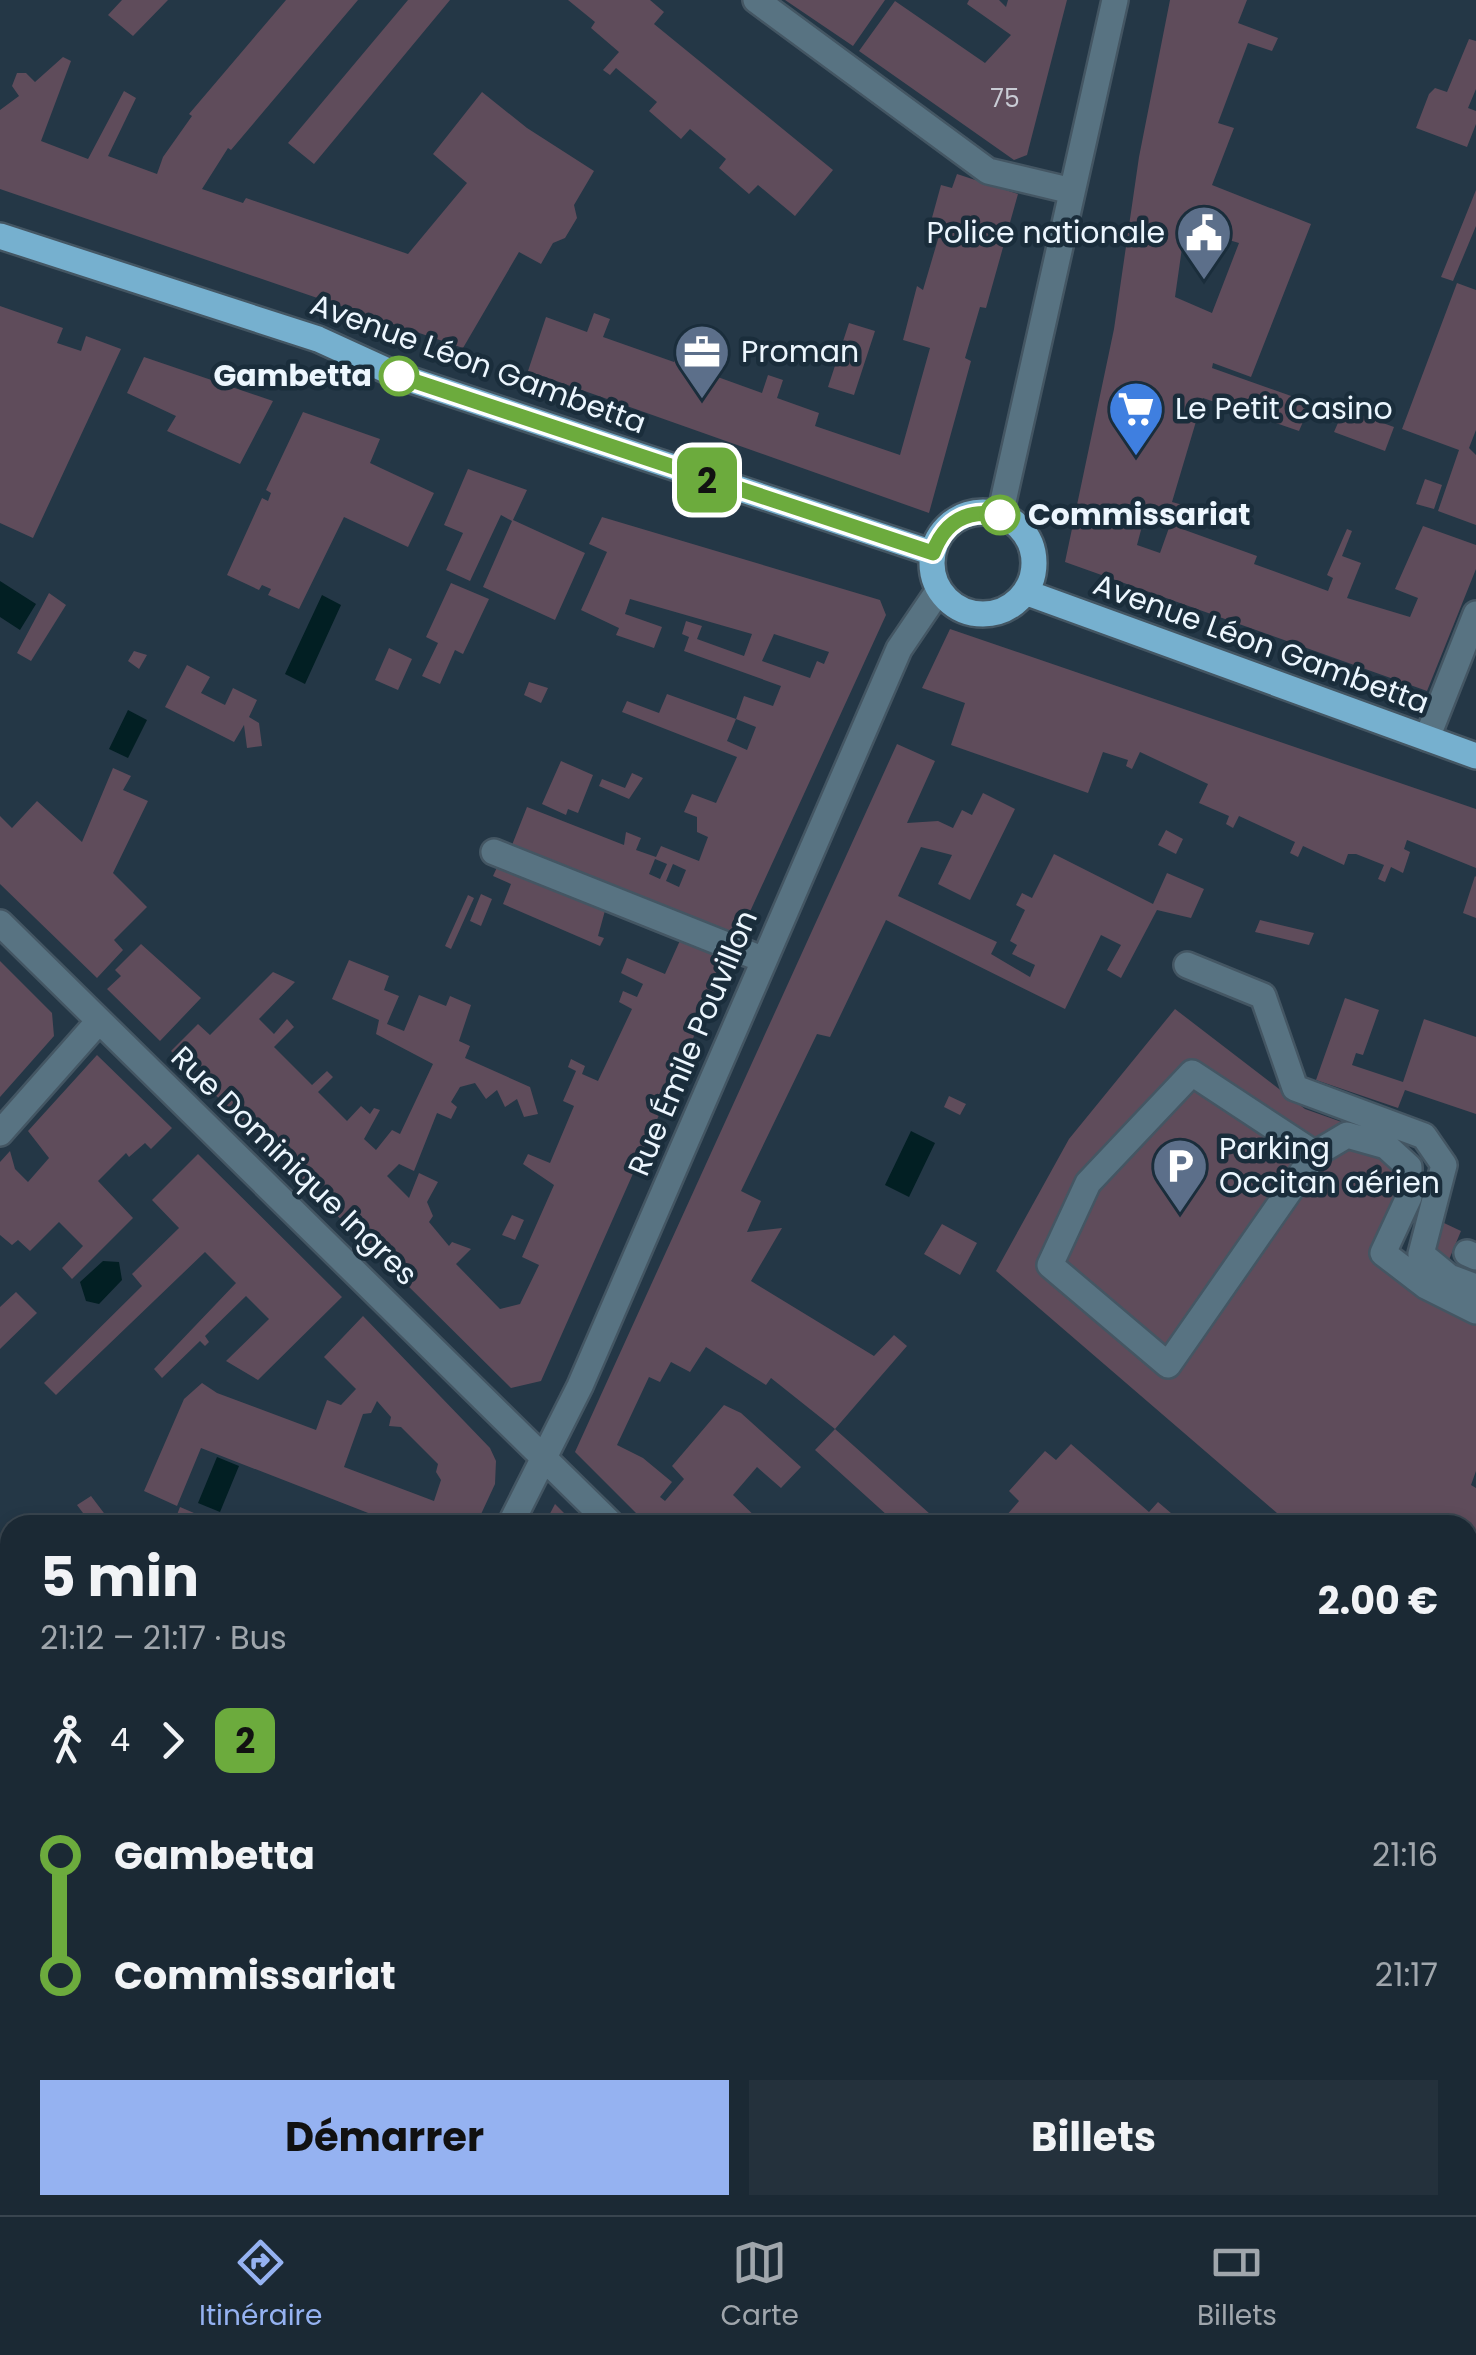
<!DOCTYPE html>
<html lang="fr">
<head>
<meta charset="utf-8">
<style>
  :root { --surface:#1b2934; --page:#24313c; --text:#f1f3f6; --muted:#a0a6ac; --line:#39454f; --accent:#95b2f1 }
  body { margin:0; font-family:Poppins,sans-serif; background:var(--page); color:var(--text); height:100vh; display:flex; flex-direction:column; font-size:38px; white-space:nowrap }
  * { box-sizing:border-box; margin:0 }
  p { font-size:32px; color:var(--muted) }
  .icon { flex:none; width:55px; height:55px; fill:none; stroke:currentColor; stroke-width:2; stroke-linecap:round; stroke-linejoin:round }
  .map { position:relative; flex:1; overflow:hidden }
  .details { position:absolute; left:0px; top:1515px; width:1478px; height:700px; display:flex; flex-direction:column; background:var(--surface); border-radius:30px 30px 0 0; box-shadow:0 5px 15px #0003,0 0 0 2px var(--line) }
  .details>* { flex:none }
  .badge { padding:0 20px; border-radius:15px; font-size:35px; line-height:65px }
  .map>.badge { position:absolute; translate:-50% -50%; box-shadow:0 0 0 5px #fff }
  .legs { display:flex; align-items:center; gap:15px; height:110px; padding:0 40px; font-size:32px }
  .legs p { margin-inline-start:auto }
  .overview { display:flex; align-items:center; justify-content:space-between; height:170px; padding:0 40px }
  h1 { font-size:55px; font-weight:700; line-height:75px }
  .action { display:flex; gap:20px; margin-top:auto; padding:20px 40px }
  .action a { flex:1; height:115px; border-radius:0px; background:var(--accent); color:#111; font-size:40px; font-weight:700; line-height:115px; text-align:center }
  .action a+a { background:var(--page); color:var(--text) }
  ul { padding:0 40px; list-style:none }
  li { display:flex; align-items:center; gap:35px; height:120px; font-size:38px }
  li i { display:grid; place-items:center; width:15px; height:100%; margin:0 12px; background:currentColor }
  li i::after { content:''; width:25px; height:25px; margin:-12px; border:8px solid; border-radius:50%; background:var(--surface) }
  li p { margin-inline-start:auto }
  li:first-child i { background:linear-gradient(#0000 50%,currentColor 0) }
  li:last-child i { background:linear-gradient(currentColor 50%,#0000 0) }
  .tabs { display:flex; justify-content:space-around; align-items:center; height:140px; border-top:2px solid var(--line); background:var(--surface); font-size:28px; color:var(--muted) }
  .tabs a { display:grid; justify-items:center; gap:5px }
  .tabs .selected { color:var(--accent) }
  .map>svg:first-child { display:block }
  .water { fill:#021f23 }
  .building { fill:#5f4c5b; fill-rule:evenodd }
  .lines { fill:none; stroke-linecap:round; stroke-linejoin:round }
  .minor-casing { stroke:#445663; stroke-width:30 }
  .major-casing { stroke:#445663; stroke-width:30 }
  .minor { stroke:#587382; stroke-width:25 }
  .major { stroke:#76b0cf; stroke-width:25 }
  .line-1-casing { stroke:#fff; stroke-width:22 }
  .line-1 { stroke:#6cab3d; stroke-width:15 }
  .stop-1-dot { fill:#fff; stroke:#6cab3d; stroke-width:5 }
  .labels { text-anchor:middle; stroke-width:9; stroke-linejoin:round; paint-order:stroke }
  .number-label { font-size:25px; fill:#c9ccd5 }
  .poi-label { font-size:30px; fill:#ecf6fe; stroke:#1a2d3b; text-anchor:start }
  .street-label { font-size:30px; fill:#ecf6fe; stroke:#1a2d3b }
  .stop-label { font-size:30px; font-weight:bold; fill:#ecf6fe; stroke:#1a2d3b; text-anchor:end }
</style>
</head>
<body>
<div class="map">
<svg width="1476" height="2215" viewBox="0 0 1476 2215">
  <rect width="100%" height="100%" fill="#243746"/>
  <path class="water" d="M0 581 36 604 20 630 0 617Z
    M322 595 341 605 305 684 285 674Z
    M128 710 147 720 128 758 109 749Z
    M911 1131 935 1143 909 1197 885 1185Z
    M103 1261 119 1262 122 1280 99 1304 86 1301 80 1282Z
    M217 1457 239 1466 220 1512 198 1503Z"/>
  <path class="building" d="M122 0H168L133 36 108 15Z
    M286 0H358L231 150 228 148 202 189 243 203 246 198 408 254 467 183 433 154 482 92 527 128 594 171 574 205 577 218 565 238 553 243 541 264 519 252 463 348 0 189V110L19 96 12 86 17 73H26L35 82 63 57 71 61 41 141 88 159 124 91 136 98 108 156 157 174 163 157 192 116 189 114Z
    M408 0H450L314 164 288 143Z
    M568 0H650L664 12 654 24 833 170 795 216 758 185 749 194 719 168 726 159 690 129 681 139 649 111 657 102 616 68 610 75 603 70 619 52 591 28 595 22Z
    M785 0H885L853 46Z
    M969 0H999L1006 7 1008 0H1067L1027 155 1014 160 859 51 895 1 985 63 1011 35 967 4Z
    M1170 0H1247L1238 23 1278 38 1272 51 1248 43 1218 123 1234 128 1212 185 1311 224 1251 377 1213 363 1212 368 1311 403 1299 431 1203 398 1172 502 1190 507 1182 529 1257 556 1254 564 1328 591 1333 578 1327 575 1347 529 1352 531 1342 556 1361 563 1347 598 1410 617 1418 598 1395 589 1423 526 1476 545V569L1427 691 1065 562 1114 329 1139 157ZM1185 227 1239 243 1212 313 1175 297ZM1145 515 1170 525 1160 553 1137 545Z
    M1469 39 1476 41V89L1468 108 1476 111V124L1467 147 1416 128 1429 94 1435 88 1447 92Z
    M957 174 1018 194 986 308 980 307 965 358 971 361 929 513 528 371 546 317 587 332 594 313 610 319 603 337 674 362 680 344 696 350 690 367 762 393 768 375 783 380 777 398 819 413 815 426 900 455 930 348 903 340 917 286 923 290 941 229 930 225 941 185 952 188Z
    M1476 190V226L1453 281 1441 277Z
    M1457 283 1476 290V430L1469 448 1476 455V525L1438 511 1459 450 1402 429Z
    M0 306 63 328 57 343 81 351 86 336 121 349 33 538 0 523Z
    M849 323 875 331 854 395 828 387Z
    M144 357 273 401 240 464 167 431 176 416 127 393Z
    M1344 409 1394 427 1385 451 1334 432Z
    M303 412 380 439 370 463 434 493 408 547 344 517 299 609 268 595 271 589 262 585 259 590 227 575 262 498 268 501 271 493 266 490Z
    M468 469 527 490 513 520 585 553 555 620 483 587 512 521 501 515 470 581 446 570 463 533 444 525Z
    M1425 479 1442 485 1434 509 1416 504Z
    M602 517 880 600 886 615 737 940 521 856 512 845 527 807 624 845 626 832 641 838 636 850 656 857 661 846 699 861 708 837 697 832V817L684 812 692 794 716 803 737 757 622 712 627 701 659 713 667 694 736 719 727 741 747 750 756 727 736 719 744 696 773 706 781 686 684 651 689 637 682 634 686 621 702 626 697 639 744 656 752 634 630 599 625 614 662 627 654 648 616 635 619 628 581 610 607 552 589 544ZM774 634 829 652 824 664 817 661 810 678 762 661ZM655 859 667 864 660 879 649 874ZM673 864 686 870 679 887 666 881Z
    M451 583 489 599 463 654 455 650 440 684 422 676 438 643 426 637Z
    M49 593 66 605 31 661 17 653Z
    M950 629 1476 809V868L1407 840 1404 849 1410 852 1403 873 1391 867 1385 882 1378 879 1384 865 1356 854H1348L1344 865 1303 846 1298 857 1290 853 1295 842 1239 816 1233 828 1226 824 1229 816 1199 803 1208 784 1140 752 1132 769 1126 766 1128 760 1103 752 1088 793 951 745 965 703 922 688Z
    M389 648 412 659 398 690 375 680Z
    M134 651 147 655 139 669 128 661Z
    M187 665 210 677 201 693 225 705 233 688 257 700 249 717 259 723 262 746 247 748 244 725 234 742 165 707Z
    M529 682 548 688 541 703 524 695Z
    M897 744 935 761 907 823 938 821 953 828 962 810 972 815 983 793 1015 809 970 900 938 884 952 855 921 847 898 896 997 942 991 954 1030 977 1035 965 1012 954 1017 945 1010 941 1025 910 1016 905 1022 893 1032 898 1054 854 1153 904 1167 873 1204 889 1191 918 1157 910 1121 978 1107 970 1121 945 1101 935 1065 1009 886 920 830 1037 817 1034 741 1191 761 1201 747 1232 782 1228 751 1281 874 1356 894 1335 907 1346 835 1429 771 1378 766 1385 706 1347 690 1372 671 1362 660 1382 649 1377 617 1445 643 1458 672 1482 660 1497 665 1501 684 1479 672 1466 724 1405 741 1413 801 1467 781 1488 757 1467 733 1495 764 1525H648L575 1452Z
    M561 761 593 775 578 813 568 809 566 815 542 804Z
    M113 768 131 776 123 790 148 801 113 873 147 907 114 940 123 950 97 978 0 884V816L12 828 37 801 82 842Z
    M632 773 643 778 629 799 599 786 602 779 625 788Z
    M1166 830 1183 839 1176 854 1158 845Z
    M499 863 606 907 598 936 604 938 600 946 503 904 511 884 493 876Z
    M1475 876 1476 877V918L1463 913Z
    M481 894 492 899 481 926 470 921Z
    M468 895 474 898 451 949 445 946Z
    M1260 920 1314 933 1309 945 1255 932Z
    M682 936 730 955 541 1381 511 1388 171 1051 198 1024 210 1035 273 972 295 982 259 1019 274 1034 287 1019 294 1027 274 1047 312 1085 327 1071 333 1077 318 1092 347 1121 361 1106 370 1114 374 1108 380 1110 364 1139 376 1150 392 1130 400 1134 433 1064 376 1034 379 1020 332 999 349 960 389 976 384 990 399 996 387 1024 404 1031 419 995 446 1006 450 996 471 1005 459 1041 470 1046 465 1058 530 1087 538 1114 524 1117 517 1099 505 1107 497 1090 486 1099 475 1083 460 1087 451 1102 457 1107 451 1119 437 1113 414 1171 399 1164 387 1176 409 1198 419 1173 438 1182 427 1202 433 1216 429 1222 449 1246 452 1242 471 1249 456 1264 500 1309 520 1304 539 1265 522 1257 554 1185 523 1164 528 1154 550 1163 574 1106 563 1101 576 1071 568 1067 571 1059 585 1066 582 1074 598 1081 632 1009 619 1002 623 991 637 997 643 984 621 973 627 958 665 974Z
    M141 944 201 998 160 1041 107 989 121 976 115 970Z
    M0 961 52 1013 54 1036 0 1097Z
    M1345 998 1379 1010 1363 1055 1356 1053 1352 1065 1403 1082 1424 1019 1476 1037V1114L1405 1090 1398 1108 1316 1080Z
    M1175 1009 1305 1109 1398 1142 1418 1156 1422 1189 1400 1251 1476 1319V1471L1471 1485 1476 1488V1559L1468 1579V1525H1291L996 1271 1069 1139Z
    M97 1055 172 1128 151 1149 145 1143 129 1157 126 1153 98 1181 133 1218 72 1279 62 1268 83 1246 59 1222 30 1251 18 1240 12 1245 0 1235V1162L10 1151 15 1169 28 1182 49 1158 28 1131Z
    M949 1096 966 1104 960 1115 944 1107Z
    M198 1154 342 1297 258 1380 226 1361 269 1319 246 1296 205 1336 209 1342 205 1346 200 1341 162 1378 154 1369 236 1283 205 1252 56 1395 44 1383 142 1286 132 1274 179 1228 152 1200Z
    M512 1215 524 1220 515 1240 502 1235Z
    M1444 1223 1461 1231 1448 1262 1431 1254Z
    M942 1224 977 1243 960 1275 924 1254Z
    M16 1292 37 1313 0 1349V1307Z
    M363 1316 490 1448 496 1461 495 1484 476 1525H399L201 1448 177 1506 144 1491 184 1399 202 1383 217 1393 316 1430 327 1400 341 1405 356 1389 324 1357ZM377 1401 391 1417 389 1426 401 1427 438 1464 436 1472 441 1480 434 1501 344 1467 363 1414 371 1413Z
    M835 1429 930 1514 920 1525H898L815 1450Z
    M1071 1444 1149 1512 1158 1502 1185 1525H998L1019 1501 1009 1491 1045 1451 1056 1460Z
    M91 1496 113 1525H92L77 1505Z
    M555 1504 576 1525H544Z
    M180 1507 222 1525H173Z
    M10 2023V2193L0 2189V2034Z
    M186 2205 181 2215H72L47 2206Z
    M241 2205H254L280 2215H237Z
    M370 2205H414L409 2215H367Z
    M765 2205H986L977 2215H756Z"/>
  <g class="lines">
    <g class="minor-casing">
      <path id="minor" d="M756 0 988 171 1072 191
        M1000 515 1115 0
        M1427 738 1476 614
        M494 852 764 960
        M0 923 612 1525
        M1187 965 1263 996 1295 1088 1424 1136 1444 1165 1421 1254 1449 1277 1476 1287
        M0 1133 99 1021
        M1315 1154 1192 1073 1088 1183 1050 1265 1168 1365 1315 1154 1347 1135 1386 1146 1409 1167V1197L1383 1253 1426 1286 1476 1311
        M1467 1253 1476 1257
        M510 1525 580 1386 899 649 939 590
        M0 2205 24 2215
        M297 2205 326 2215
        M1283 2205 1296 2215
        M205 2215 210 2205
        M428 2215 432 2205
        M495 2215 524 2205
        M1410 2215 1411 2205"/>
    </g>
    <g class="major-casing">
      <path id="major" d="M0 236 318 339 399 376 933 553
        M932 563a51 51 0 1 1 102 0a51 51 0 1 1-102 0Z
        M1025 592 1476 756
        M1468 1655 1476 1643
        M1468 1894 1476 1883
        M1118 2215 1127 2205"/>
    </g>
    <use href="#minor" class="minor"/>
    <use href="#major" class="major"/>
  </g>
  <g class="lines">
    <g class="line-1-casing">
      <path id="line-1" d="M399 376 933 553C945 521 967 509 1000 515"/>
    </g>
    <use href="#line-1" class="line-1"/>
  </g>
  <defs>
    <g id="civic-pin" transform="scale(2.875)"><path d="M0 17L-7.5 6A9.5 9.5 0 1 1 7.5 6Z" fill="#5c6f8a" stroke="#1a2d3b"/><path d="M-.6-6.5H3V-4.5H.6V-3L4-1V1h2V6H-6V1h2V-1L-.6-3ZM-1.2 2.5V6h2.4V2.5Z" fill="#fff"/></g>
    <g id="office-pin" transform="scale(2.875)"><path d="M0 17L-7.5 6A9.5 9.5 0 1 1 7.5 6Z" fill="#5c6f8a" stroke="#1a2d3b"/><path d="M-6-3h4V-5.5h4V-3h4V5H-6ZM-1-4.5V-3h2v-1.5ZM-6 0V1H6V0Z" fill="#fff"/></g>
    <g id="supermarket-pin" transform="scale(2.875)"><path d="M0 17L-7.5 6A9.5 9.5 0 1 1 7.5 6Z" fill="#3f7fe0" stroke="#1a2d3b"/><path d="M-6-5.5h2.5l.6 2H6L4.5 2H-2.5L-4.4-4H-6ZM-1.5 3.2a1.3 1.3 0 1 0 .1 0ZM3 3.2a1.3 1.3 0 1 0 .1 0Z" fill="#fff"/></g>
    <g id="parking-pin" transform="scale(2.875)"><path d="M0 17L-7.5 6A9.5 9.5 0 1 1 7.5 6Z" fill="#5c6f8a" stroke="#1a2d3b"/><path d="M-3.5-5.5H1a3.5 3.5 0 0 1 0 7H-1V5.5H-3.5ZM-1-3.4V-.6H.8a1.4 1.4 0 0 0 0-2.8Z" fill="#fff"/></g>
  </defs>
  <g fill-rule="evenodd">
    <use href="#civic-pin" x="1204" y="233"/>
    <use href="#office-pin" x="702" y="352"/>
    <use href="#supermarket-pin" x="1136" y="409"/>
    <use href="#parking-pin" x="1180" y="1166"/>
  </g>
  <g class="stop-1-dot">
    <circle cx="399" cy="376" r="18"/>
    <circle cx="1000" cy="515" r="18"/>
  </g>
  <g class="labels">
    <g class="number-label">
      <text x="1005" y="107">75</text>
    </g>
    <g class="poi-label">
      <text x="1165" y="243" text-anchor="end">Police nationale</text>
      <text x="741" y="362">Proman</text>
      <text x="1175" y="419">Le Petit Casino</text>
      <text x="1219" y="1159">Parking<tspan x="1219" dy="34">Occitan aérien</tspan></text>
    </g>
    <g class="street-label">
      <text transform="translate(478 364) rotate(20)" y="10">Avenue Léon Gambetta</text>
      <text transform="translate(1261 644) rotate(20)" y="10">Avenue Léon Gambetta</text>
      <text transform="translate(693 1043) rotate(-67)" y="10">Rue Émile Pouvillon</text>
      <text transform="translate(294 1166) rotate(44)" y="10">Rue Dominique Ingres</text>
    </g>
    <g class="stop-label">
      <text x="372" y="386">Gambetta</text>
      <text x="1028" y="525" text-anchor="start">Commissariat</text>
    </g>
  </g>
</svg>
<b class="badge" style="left:707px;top:480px;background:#6cab3d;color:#111">2</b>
<section class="details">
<div class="overview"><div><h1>5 min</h1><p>21:12 – 21:17 · Bus</p></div><b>2.00 €</b></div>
<div class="legs"><svg class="icon" aria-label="walk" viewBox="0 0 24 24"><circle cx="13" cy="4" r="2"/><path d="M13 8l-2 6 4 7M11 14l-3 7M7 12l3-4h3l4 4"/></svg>4<svg class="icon" aria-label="forward" viewBox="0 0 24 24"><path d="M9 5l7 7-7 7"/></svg><b class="badge" style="background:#6cab3d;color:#111">2</b></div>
<ul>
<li><i style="color:#6cab3d"></i><b>Gambetta</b><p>21:16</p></li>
<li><i style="color:#6cab3d"></i><b>Commissariat</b><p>21:17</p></li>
</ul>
<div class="action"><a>Démarrer</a><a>Billets</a></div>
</section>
</div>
<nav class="tabs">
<a class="selected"><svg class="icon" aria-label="directions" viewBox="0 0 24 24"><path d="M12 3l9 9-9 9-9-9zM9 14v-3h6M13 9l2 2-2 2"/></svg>Itinéraire</a>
<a><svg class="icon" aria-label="map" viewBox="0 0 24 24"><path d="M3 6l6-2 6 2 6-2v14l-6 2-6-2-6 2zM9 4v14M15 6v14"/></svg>Carte</a>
<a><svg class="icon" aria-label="tickets" viewBox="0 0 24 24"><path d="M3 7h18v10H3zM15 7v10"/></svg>Billets</a>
</nav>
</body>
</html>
